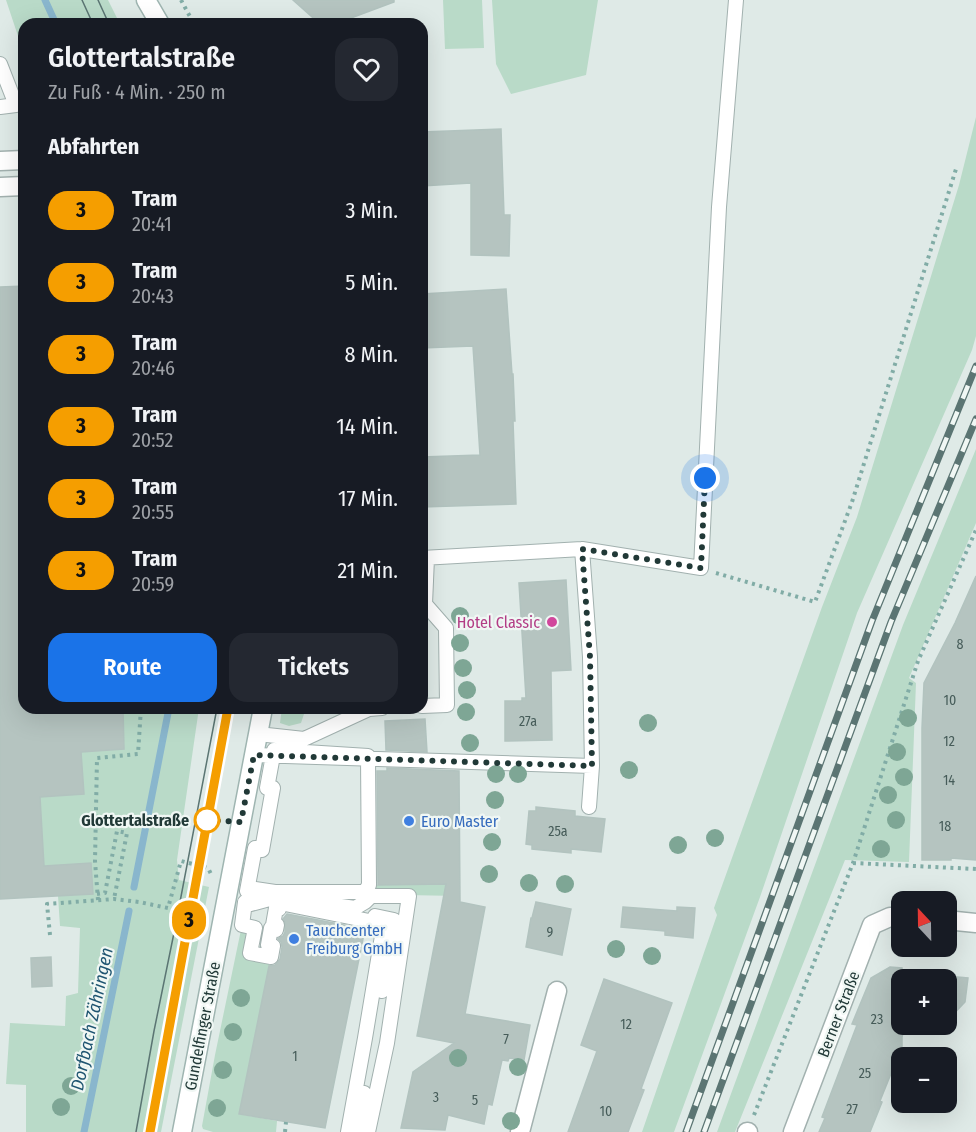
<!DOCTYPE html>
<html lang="de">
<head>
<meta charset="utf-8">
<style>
  :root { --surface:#171b24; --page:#242831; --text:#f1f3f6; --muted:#9ea1a6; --accent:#1a73e8 }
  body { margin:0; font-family:"Fira Sans Condensed",sans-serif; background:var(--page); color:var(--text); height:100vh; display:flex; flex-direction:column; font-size:22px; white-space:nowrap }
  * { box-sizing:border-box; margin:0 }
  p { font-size:20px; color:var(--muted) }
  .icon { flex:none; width:33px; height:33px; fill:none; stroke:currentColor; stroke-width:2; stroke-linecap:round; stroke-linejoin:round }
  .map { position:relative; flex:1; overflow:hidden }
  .side { position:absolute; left:18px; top:18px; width:410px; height:696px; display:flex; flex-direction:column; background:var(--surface); border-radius:18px; box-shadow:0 6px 24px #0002 }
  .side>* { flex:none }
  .badge { padding:0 12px; border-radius:20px; font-size:21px; line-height:39px }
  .needle { width:39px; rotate:338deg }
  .buttons { position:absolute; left:891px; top:891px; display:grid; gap:12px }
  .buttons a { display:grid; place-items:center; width:66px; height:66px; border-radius:12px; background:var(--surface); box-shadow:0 6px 24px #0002; font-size:30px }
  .you { position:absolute; width:30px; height:30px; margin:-15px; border:4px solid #fff; border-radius:50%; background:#1a73e8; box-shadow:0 0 0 9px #1a73e833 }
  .map>.badge { position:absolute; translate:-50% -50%; box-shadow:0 0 0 3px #fff }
  h2 { padding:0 30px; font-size:22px; line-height:54px }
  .round { display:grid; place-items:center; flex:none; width:63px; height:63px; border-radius:18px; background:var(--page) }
  .headline { display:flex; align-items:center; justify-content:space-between; height:102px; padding:0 30px }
  h1 { font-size:28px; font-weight:600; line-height:45px }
  .primary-button { display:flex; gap:12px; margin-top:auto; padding:12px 30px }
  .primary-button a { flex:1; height:69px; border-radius:18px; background:var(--accent); color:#fff; font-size:24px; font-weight:600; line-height:69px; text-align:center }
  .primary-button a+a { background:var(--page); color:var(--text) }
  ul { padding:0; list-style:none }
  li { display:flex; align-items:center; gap:18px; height:72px; padding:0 30px }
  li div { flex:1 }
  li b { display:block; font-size:22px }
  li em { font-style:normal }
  li .badge { min-width:66px; font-weight:700; text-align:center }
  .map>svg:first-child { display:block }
  .green { fill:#b9dac8 }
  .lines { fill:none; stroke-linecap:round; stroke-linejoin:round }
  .stream { stroke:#89b6cd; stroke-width:7 }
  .building { fill:#b5c4c0; stroke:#b2c3bf; stroke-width:1.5 }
  .lane-casing { stroke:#a2b1af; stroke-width:16 }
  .street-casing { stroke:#a2b1af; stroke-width:21 }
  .secondary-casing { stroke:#9fb5b1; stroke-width:21 }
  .path { stroke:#81aca6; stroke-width:4; stroke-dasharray:3 4.5; stroke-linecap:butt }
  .lane { stroke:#fff; stroke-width:14 }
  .street { stroke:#fff; stroke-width:18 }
  .secondary { stroke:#fff; stroke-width:18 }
  .tram { stroke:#5b7573; stroke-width:1.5 }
  .rail-casing { stroke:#5b7573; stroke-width:7 }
  .rail { stroke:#f0f7f4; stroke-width:4.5; stroke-dasharray:14; stroke-linecap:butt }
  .tree { fill:#7ea695 }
  .line-casing { stroke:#fff; stroke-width:14 }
  .line { stroke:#f59e00; stroke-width:9 }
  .walk { stroke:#213937; stroke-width:6; stroke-dasharray:0 10.8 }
  .hotel-dot { fill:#d1479c; stroke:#f0f7f4; stroke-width:2 }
  .stop-dot { fill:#fff; stroke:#f59e00; stroke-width:3 }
  .shop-dot { fill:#3f7fe0; stroke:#f0f7f4; stroke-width:2 }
  .labels { text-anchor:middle; stroke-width:4.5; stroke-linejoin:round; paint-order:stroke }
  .number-label { font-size:14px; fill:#465c59 }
  .hotel-label { font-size:16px; fill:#b23c85; stroke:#f0f7f4; text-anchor:end }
  .stop-label { font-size:16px; font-weight:bold; fill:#213937; stroke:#f0f7f4; text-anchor:end }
  .shop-label { font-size:16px; fill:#366cbe; stroke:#f0f7f4; text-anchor:start }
  .street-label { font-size:16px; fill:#213937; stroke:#f0f7f4 }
  .water-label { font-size:18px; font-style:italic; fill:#1f5571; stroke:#f0f7f4 }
</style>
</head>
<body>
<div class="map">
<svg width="976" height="1132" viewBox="0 0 976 1132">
  <rect width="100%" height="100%" fill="#dfeae7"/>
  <path class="green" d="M6 0H108L120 24H24V54Z
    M443 0H482L484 48 445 49Z
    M492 0H598L586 75 511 94 496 64Z
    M976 117V336L972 350 857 613 760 897 674 1132H642L717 915 714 908 822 607 857 517 959 185Z
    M976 449V523L909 678 916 683 909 862 845 860 735 1132H717L903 625Z
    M123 708H199L177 860 179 880 209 887 161 1132H26V1085L6 1084 10 1023 65 1026 66 996 78 993 80 928 60 926 58 896 91 864 44 866 40 797 81 752 124 749Z
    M282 708H306L301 723 289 726 280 723Z
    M460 883 458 896 405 895 365 902 247 905V891L275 892 369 885Z
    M242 925 255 928 250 953 271 957 239 1114 277 1121 276 1132H213L203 1129 202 1126 215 1055Z"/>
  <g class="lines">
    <path class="stream" d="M45 0 56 24
      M134 887 169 708
      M84 1132 129 911"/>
  </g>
  <path class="building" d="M293 0H394V2L335 24H320Z
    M501 129 504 215H510L509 256 471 255V183L422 186V132Z
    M24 286V708H123L124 749 81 752 84 794 40 797 44 866 91 863 93 894 0 899V287Z
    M506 289 512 374H513L515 421H513L516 504 422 507V457L480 455 473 346 422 348V294Z
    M976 576V860L951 858V860H922V728L924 683 955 623Z
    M566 580 571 670 551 671 552 740 505 741V701H522V698H526L519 583Z
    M425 719 427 752 386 750 385 721Z
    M387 768 459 771 460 902 485 907 465 1014 530 1025 524 1060 509 1058 508 1061 502 1060 492 1105 488 1104 484 1124 448 1115 445 1130 401 1128 413 1072 454 1043 417 1036 446 884 378 885 377 771H387Z
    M536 807 575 811V816L605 819 601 852 571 849V853L532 849V845L526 844 529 811H536Z
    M536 902 571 909 562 955 526 947 531 918H532Z
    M623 907 677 911V907L695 908 693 938 665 935V931L621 927Z
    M287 914 365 929 325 1128 239 1114 269 966 275 965 280 959 282 947 281 942 278 939 283 936 285 932V922L283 919Z
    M51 957 52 986 32 987 31 958Z
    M890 967 902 968V1024H905L902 1037V1046L880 1101 882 1102 870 1132H819L825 1118 822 1117 857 1025 852 1024 871 978Z
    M946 976 968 978 965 1002 946 1022Z
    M604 979 672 1003 641 1089 644 1090 628 1132H568L597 1051 581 1045Z"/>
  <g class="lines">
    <g class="lane-casing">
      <path id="lane" d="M0 64 16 105 0 107
        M422 558 582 549 701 568 719 207 736 0
        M422 706 447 705 446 628 425 604 427 558
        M258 734 304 739 369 709 382 708
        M274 750 368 756 369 885 365 892H275L255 889 247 891 255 848 262 850 273 788H267Z
        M254 755 592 766 590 657 582 549
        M589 807 592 766
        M375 916 394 920 382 991
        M348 1132 365 1038 384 924 280 903 279 909 276 908 273 925H277L276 930 271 928 268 945 273 946 271 957 250 953 255 928 242 925 245 902 247 905 277 897 355 908 365 902 371 896H409L387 1043 368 1132
        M358 1132 364 1093"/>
    </g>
    <g class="street-casing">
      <path id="street" d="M0 161 24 160
        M0 187 24 186
        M946 920 976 923
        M520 1132 557 991
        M747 1132H748
        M793 1132 872 925 890 917 902 918"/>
    </g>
    <g class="secondary-casing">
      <path id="secondary" d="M146 0 160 24
        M182 1132 263 708"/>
    </g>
    <path class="path" d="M181 0 194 24
      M716 573 815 602 852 502 956 169
      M853 863 976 869
      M97 894 105 893 117 831 127 833 114 899
      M98 900 95 861 97 758 138 754 141 708
      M50 935 47 904 114 899 139 902 168 908 181 861 208 868 211 874
      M754 1115 853 863 918 661 976 530
      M285 1132 286 1122"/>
    <use href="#lane" class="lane"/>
    <use href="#street" class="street"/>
    <use href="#secondary" class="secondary"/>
    <path class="tram" d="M82 0 93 24
      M98 0 109 24
      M136 1132 154 1031 175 928 217 708
      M150 1132 228 708"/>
    <g class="rail-casing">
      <path id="rail" d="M686 1132 872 621 976 366
        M704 1132 891 622 976 419"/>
    </g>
    <use href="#rail" class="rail"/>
  </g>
  <g class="tree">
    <circle cx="460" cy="616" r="9"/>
    <circle cx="460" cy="643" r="9"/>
    <circle cx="463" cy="668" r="9"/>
    <circle cx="467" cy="690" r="9"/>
    <circle cx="466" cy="712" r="9"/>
    <circle cx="908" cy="718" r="9"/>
    <circle cx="648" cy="723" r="9"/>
    <circle cx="470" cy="743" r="9"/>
    <circle cx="897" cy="752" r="9"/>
    <circle cx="629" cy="770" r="9"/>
    <circle cx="496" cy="774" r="9"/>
    <circle cx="518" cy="774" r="9"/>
    <circle cx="904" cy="777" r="9"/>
    <circle cx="888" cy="795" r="9"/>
    <circle cx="495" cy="800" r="9"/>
    <circle cx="896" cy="820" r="9"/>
    <circle cx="715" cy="838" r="9"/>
    <circle cx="492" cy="842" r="9"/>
    <circle cx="678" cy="845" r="9"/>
    <circle cx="881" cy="849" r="9"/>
    <circle cx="489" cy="874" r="9"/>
    <circle cx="529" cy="883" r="9"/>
    <circle cx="565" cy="884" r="9"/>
    <circle cx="616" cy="949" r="9"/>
    <circle cx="652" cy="956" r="9"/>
    <circle cx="241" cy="998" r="9"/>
    <circle cx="233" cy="1032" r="9"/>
    <circle cx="458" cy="1058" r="9"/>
    <circle cx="518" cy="1067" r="9"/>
    <circle cx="223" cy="1070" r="9"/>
    <circle cx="71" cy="1086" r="9"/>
    <circle cx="61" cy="1107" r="9"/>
    <circle cx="217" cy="1108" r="9"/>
    <circle cx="511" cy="1121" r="9"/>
  </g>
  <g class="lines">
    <g class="line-casing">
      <path id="line" d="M150 1132 228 708"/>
    </g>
    <use href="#line" class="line"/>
    <path class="walk" d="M207 820 241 822 254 755 592 766 590 657 582 549 701 568 705 478"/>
  </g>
  <circle class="hotel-dot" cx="552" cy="622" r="6"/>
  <circle class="stop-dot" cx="207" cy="820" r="12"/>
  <g class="shop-dot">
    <circle cx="409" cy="821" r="6"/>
    <circle cx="294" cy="939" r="6"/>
  </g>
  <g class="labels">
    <g class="number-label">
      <text x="960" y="649">8</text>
      <text x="950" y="705">10</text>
      <text x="528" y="726">27a</text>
      <text x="949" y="746">12</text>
      <text x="949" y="785">14</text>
      <text x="945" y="831">18</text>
      <text x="558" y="836">25a</text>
      <text x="550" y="937">9</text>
      <text x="877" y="1024">23</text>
      <text x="626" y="1029">12</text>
      <text x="506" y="1044">7</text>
      <text x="295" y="1061">1</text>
      <text x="865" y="1078">25</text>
      <text x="436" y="1102">3</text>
      <text x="475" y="1105">5</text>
      <text x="852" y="1114">27</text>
      <text x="606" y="1116">10</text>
    </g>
    <g class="hotel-label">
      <text x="540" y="628">Hotel Classic</text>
    </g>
    <g class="stop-label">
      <text x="189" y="826">Glottertalstraße</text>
    </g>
    <g class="shop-label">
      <text x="421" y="827">Euro Master</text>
      <text x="306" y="936">Tauchcenter<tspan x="306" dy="18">Freiburg GmbH</tspan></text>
    </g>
    <g class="street-label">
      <text transform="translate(838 1014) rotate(-69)" y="6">Berner Straße</text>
      <text transform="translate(202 1026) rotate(-79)" y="6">Gundelfinger Straße</text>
    </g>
    <g class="water-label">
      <text transform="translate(92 1019) rotate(-78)" y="6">Dorfbach Zähringen</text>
    </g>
  </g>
</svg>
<div class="buttons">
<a><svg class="needle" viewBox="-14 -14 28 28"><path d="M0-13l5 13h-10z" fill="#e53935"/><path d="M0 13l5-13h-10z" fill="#9ea1a6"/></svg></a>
<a>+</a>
<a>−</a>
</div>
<div class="you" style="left:705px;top:478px"></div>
<b class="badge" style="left:189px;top:920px;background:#f59e00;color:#111">3</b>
<section class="side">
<div class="headline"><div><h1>Glottertalstraße</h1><p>Zu Fuß · 4 Min. · 250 m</p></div><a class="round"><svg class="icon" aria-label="heart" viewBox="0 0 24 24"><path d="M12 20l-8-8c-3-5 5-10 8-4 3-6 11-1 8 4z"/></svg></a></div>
<h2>Abfahrten</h2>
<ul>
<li><span class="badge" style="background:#f59e00;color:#111">3</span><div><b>Tram</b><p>20:41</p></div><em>3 Min.</em></li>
<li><span class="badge" style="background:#f59e00;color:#111">3</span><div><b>Tram</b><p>20:43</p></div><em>5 Min.</em></li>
<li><span class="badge" style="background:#f59e00;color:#111">3</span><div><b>Tram</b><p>20:46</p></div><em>8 Min.</em></li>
<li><span class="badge" style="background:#f59e00;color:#111">3</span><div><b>Tram</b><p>20:52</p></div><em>14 Min.</em></li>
<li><span class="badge" style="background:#f59e00;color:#111">3</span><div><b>Tram</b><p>20:55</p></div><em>17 Min.</em></li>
<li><span class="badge" style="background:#f59e00;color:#111">3</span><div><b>Tram</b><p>20:59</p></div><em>21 Min.</em></li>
</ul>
<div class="primary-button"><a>Route</a><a>Tickets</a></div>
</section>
</div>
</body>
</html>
